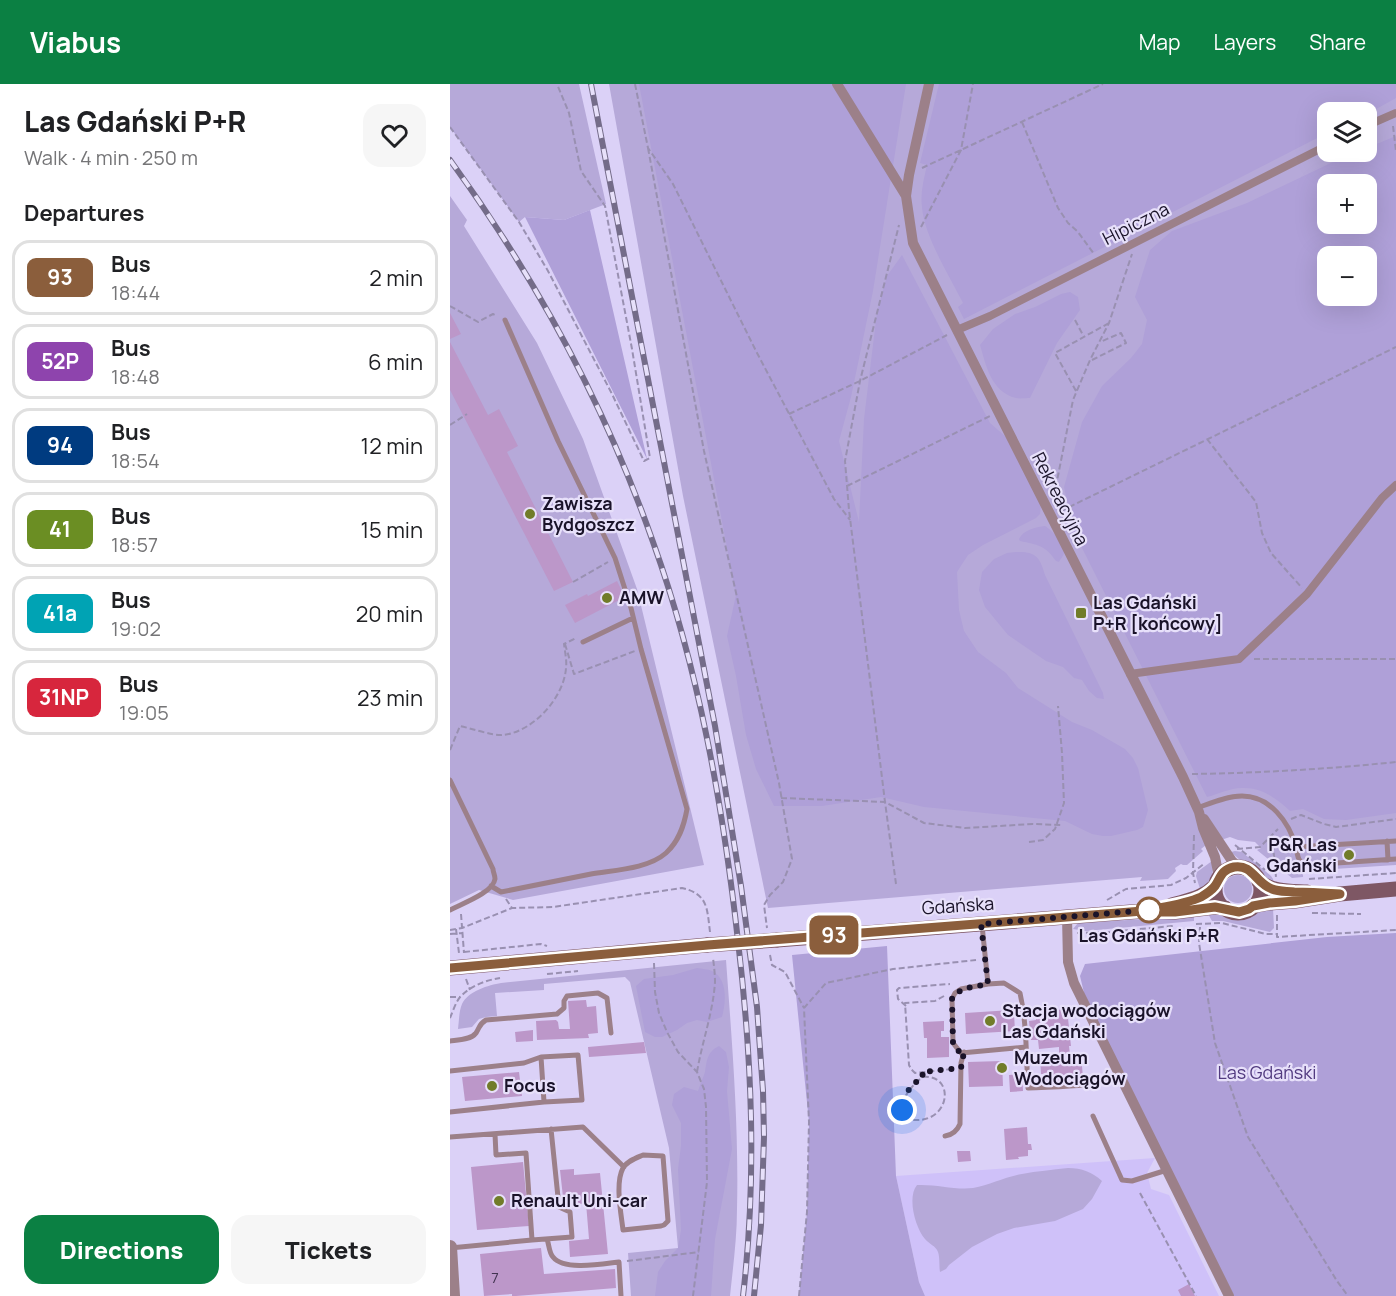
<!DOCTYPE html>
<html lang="en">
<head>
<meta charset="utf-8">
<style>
  :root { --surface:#fff; --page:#f6f6f6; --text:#202124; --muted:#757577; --line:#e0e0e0; --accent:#0b8043 }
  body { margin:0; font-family:Manrope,sans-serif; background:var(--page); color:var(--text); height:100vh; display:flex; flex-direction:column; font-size:22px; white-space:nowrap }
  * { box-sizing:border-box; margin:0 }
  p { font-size:20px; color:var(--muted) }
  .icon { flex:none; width:33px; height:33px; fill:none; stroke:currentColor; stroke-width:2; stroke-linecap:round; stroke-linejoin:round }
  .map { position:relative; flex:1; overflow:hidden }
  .details { display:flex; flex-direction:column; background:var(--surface); width:450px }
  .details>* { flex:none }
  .badge { padding:0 12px; border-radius:9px; font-size:21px; line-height:39px }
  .fabs { position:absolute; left:867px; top:18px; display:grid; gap:12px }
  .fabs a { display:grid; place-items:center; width:60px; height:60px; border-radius:12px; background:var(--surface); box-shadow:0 6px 24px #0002; font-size:30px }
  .you { position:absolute; width:30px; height:30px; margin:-15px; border:4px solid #fff; border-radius:50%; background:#1a73e8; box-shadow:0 0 0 9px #1a73e833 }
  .map>.badge { position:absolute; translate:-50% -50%; box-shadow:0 0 0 3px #fff }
  h2 { padding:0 24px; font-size:22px; line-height:54px }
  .round { display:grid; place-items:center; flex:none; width:63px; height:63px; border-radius:18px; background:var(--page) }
  .headline { display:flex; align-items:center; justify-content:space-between; height:102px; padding:0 24px }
  h1 { font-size:28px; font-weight:800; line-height:45px }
  .primary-button { display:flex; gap:12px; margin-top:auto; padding:12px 24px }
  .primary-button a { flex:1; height:69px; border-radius:18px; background:var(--accent); color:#fff; font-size:24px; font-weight:800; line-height:69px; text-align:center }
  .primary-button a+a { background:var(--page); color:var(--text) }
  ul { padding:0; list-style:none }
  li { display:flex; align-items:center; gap:18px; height:75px; margin:0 12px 9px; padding:0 12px; border:3px solid var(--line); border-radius:18px }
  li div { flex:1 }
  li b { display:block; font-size:22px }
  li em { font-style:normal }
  li .badge { min-width:66px; font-weight:700; text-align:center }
  header { display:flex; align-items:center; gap:36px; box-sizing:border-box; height:84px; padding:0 30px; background:var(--accent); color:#fff }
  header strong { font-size:28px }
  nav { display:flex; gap:33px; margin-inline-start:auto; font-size:21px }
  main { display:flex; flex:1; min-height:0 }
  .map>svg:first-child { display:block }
  .built { fill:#cfc1f9 }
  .green { fill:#b6a9d9; fill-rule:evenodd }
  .forest { fill:#afa0d8; fill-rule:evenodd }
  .building { fill:#bc97c9 }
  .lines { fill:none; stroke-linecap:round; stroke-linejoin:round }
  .path { stroke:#9990b1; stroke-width:2; stroke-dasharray:6 3; stroke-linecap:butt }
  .service { stroke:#9c8089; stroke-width:5 }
  .pedestrian { stroke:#9c8089; stroke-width:8 }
  .minor { stroke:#9c8089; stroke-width:10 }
  .tertiary { stroke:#9c8089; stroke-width:14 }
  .secondary { stroke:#7e5764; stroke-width:15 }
  .rail-casing { stroke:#746c89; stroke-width:6 }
  .rail { stroke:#e7e0fa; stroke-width:4; stroke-dasharray:11; stroke-linecap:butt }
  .secondary-bridge { stroke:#7e5764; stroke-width:15 }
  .line-casing { stroke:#fff; stroke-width:14 }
  .line { stroke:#8b5e3c; stroke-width:9 }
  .walk { stroke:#1a1329; stroke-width:6; stroke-dasharray:0 10.8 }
  .poi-dot { fill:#717c29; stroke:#e7e0fa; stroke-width:2 }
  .stop-dot { fill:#fff; stroke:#8b5e3c; stroke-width:3 }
  .labels { text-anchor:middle; stroke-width:4.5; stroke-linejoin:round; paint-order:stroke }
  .number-label { font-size:15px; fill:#423451 }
  .street-label { font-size:18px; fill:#1a1329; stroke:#e7e0fa }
  .poi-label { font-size:18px; font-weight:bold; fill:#1a1329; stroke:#e7e0fa; text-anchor:start }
  .stop-label { font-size:18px; font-weight:bold; fill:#1a1329; stroke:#e7e0fa }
  .park-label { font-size:18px; fill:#523b80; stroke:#e7e0fa }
</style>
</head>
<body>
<header>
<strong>Viabus</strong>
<nav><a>Map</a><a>Layers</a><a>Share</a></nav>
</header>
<main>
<section class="details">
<div class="headline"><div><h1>Las Gdański P+R</h1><p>Walk · 4 min · 250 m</p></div><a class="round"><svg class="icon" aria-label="heart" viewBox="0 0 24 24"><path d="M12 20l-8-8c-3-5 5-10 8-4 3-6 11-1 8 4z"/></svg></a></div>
<h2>Departures</h2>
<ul>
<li><span class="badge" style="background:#8b5e3c;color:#fff">93</span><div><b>Bus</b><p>18:44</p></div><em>2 min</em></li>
<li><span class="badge" style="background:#8e44ad;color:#fff">52P</span><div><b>Bus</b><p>18:48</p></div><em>6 min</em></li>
<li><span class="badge" style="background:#003b80;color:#fff">94</span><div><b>Bus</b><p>18:54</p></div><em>12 min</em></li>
<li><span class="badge" style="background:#6b8e23;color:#fff">41</span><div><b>Bus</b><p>18:57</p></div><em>15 min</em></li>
<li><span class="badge" style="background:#00a3b4;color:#fff">41a</span><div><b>Bus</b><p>19:02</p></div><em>20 min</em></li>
<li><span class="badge" style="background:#d7263d;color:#fff">31NP</span><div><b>Bus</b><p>19:05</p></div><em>23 min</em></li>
</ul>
<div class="primary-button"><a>Directions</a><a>Tickets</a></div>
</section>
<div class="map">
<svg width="946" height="1212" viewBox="0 0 946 1212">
  <rect width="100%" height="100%" fill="#dbd1f7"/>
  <path class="built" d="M705 1074 697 1089 701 1105 719 1111 769 1212H475L469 1198 446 1092Z"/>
  <path class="green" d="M0 0H129L156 120 114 136 75 133 69 138 0 43Z
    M159 0H946V781L853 787V793L842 794 831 785V783L824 776V780L807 766 811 764 805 758 788 756 780 753 756 761 751 765 753 767 737 781H733L731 780 725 784 726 787 718 795 690 797 692 793 318 824 233 412ZM878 28H916V68H878ZM878 100H916V140H878ZM878 172H916V212H878Z
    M0 112 17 136 14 142 87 259 133 355 187 505 254 781 63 816 29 806 0 820Z
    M785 767 792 768 821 792 823 795 824 802 813 794 805 783 790 776 781 768Z
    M762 777C764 793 762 797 751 808L746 792 747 788Z
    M774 805a14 14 0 1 1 28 0a14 14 0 1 1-28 0Z
    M812 824H823L824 844 820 848 773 837H762L757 828C769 828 771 830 782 833 793 835 802 829 812 824Z
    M744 832V837L636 847 623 845 628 839Z
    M276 876C282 959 289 1042 287 1125 287 1154 283 1183 280 1212H181L178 1169 228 1164 219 1064 180 898 175 893 94 900V906L45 909 47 932 36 933 29 935 22 943 8 945C9 937 9 927 12 920 18 907 39 901 51 899Z
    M618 1084C632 1084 642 1088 652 1097L642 1115 633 1125 605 1137 564 1144 547 1150 522 1163 499 1181 496 1185 490 1188C489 1182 490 1174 488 1168 486 1162 479 1160 475 1155 465 1143 457 1113 467 1101 486 1100 504 1106 523 1104 540 1101 555 1093 572 1090 587 1087 602 1086 618 1084Z"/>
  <path class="forest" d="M189 0H456L423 207 401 313 389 357 409 438 414 335 427 228 437 192 452 171 540 339 556 353 591 421 590 430 586 434 533 461 518 471 507 488 509 526 514 547 528 568 556 589 568 604 622 638 642 646 675 665 683 674 688 684 698 726 693 743 687 746 661 752H653L642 750 615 737 474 723 431 713 372 722H324L306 685 296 651 286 592 277 552 286 511Z
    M489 0H946V14L917 30 878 28 877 49 514 235 508 223 513 219C500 193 474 152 472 123 470 109 474 95 477 81L470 79Z
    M946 52V729L896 736 874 735 853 725 840 727C828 715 812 704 794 704 782 703 768 710 757 713L624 448 614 403 632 338 652 302 681 274 692 260 697 236 685 213 700 166 722 147 797 119 883 78 908 68H916L917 64ZM878 100H916V140H878ZM878 172H916V212H878Z
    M140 126 197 375 75 133 114 136Z
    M620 208 628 213 630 226 607 259 580 314C576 314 570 315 566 314 541 308 536 281 530 261L543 245 565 230 585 223 611 210Z
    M595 442C602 446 613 459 614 468 614 472 611 474 609 478L606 477C595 461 588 461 570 457L569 455C573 446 586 443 595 442Z
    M565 468C586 467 590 473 595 491L653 609 654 615 647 614 639 607 632 596 624 594 613 583 596 577 558 551 535 523 529 506 532 488 544 475 557 469Z
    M946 849V1212H784L635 913 630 892 635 880 877 853Z
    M437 862 446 1092 469 1198 475 1212H349L357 1128 359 1038 342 871Z
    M247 884C252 885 258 885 262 887 278 895 276 918 272 933L257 938 247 936 237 939 227 946 212 953H205L195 948 186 902 194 895 223 891Z
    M269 962 276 968 279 983 277 1007 282 1065 265 1155 261 1212H205L208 1188 215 1177 228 1164 231 1146 228 1085 231 1062V1039L222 1021 224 1010 234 1003 248 1007C250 1001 253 994 255 988 257 976 257 968 269 962Z"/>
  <path class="building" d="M0 229 11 250 0 255Z
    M0 258 38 331 49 325 68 362 57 368 123 498 104 507 0 306Z
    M167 497 175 513 125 539 115 521 137 510 138 512Z
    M136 916 137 923 146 922 148 949 138 950 139 954 87 956 86 937 106 936 108 938 109 945H120L118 917Z
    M617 925 621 962H619L620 971 631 970 633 994 596 998 595 990H591L590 973 609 972V963L589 965 588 956H581L579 937 586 936 585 928Z
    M562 926V931L564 930 565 947 516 950 515 929Z
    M494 937V947H491V953H499V973L477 974V954H474L473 938Z
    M83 946V957L66 958 65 948Z
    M194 958 196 969 139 973 138 963Z
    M552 977 553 1002 519 1003 518 978Z
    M69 988 72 1012 15 1017 12 993Z
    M572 990 573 1007 560 1008 559 991Z
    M577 1043 578 1060H581L582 1066H578V1072L568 1073 569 1075 556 1076 554 1045Z
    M507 1067H520L521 1077 508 1078Z
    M73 1078 79 1142 27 1146 21 1083Z
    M124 1085V1091L150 1089 158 1170 120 1173 119 1157 139 1155 136 1119 114 1122 110 1086Z
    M91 1164 94 1190 165 1185 166 1204 66 1212H62V1210L34 1212 30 1170Z
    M739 1200 745 1212H731L728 1206Z"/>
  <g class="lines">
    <path class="path" d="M185 0 198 64 223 100 306 267 384 415 400 436
      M572 38 608 124 618 139 628 148 644 170
      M943 42 946 67
      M0 43 69 138 98 187 162 310 194 377 200 374 182 265 155 122 131 87 119 29 107 0
      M198 64 254 367 329 699 342 775 333 798 320 811 314 821 317 844
      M472 84 653 0
      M471 143 511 66 523 0
      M0 222 28 238 43 230 47 232
      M625 236 634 253
      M642 276 676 259 671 249 650 258
      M626 307 605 269 659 239
      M339 330 410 297 497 251
      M0 341 17 330
      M757 355 806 418 812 449 821 469 852 504
      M397 402 540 332
      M604 412 623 316 640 276 659 239 682 170
      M611 427 946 263
      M123 498 158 478
      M115 560 124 590 185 567
      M804 575H946
      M0 666 10 642C20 644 43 652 52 651 82 649 114 614 116 584 117 577 115 568 114 560L126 554
      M742 690C810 689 878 685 946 678
      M331 714 435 718 474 739 515 744 583 740 611 741
      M841 735 851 731 874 740 886 743 946 735
      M744 751 743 789 745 799
      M822 751 826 793
      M579 758 593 756 605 745 614 719 612 669 608 622
      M785 761 815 786
      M787 765 810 763 828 745
      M859 795 946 789
      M446 800 435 718 399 426 395 377 410 297 449 141
      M56 815 62 824 103 823 232 804C258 810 257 824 260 848
      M657 816 676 805 721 801 736 794 755 779
      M862 829 911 830
      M11 830 14 869
      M827 831V853L946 846
      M746 840 772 839 816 850H827
      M750 843 749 859 765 959 798 1053 887 1197 898 1212
      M6 845 9 869
      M0 846 12 844 62 824
      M627 849 659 848 723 842
      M0 850 12 849
      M14 868 91 860 97 862
      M320 871 322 881 335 888 354 924
      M204 879 205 908 209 929 217 948 228 968 247 988 254 1005 256 1023 257 1098 243 1212
      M97 890 128 887
      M16 895 20 906
      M494 912 485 917 455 919 459 981 461 985 465 989 502 985
      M0 913H10
      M456 922 448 915 447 906 449 904 500 900
      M0 934C3 927 6 917 11 912 21 902 36 896 50 894
      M247 988C252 958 263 929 265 898 265 890 264 882 263 874
      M472 988 473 993C460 1001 435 1035 466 1036 501 1037 505 990 473 993
      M690 1109 746 1212
      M177 1177 249 1168
      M349 1212 357 1128 359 1038 354 924 376 899 443 885 526 876"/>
    <path class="service" d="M133 558 183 534
      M0 696 43 785C43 788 45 791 45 795 43 809 11 820 0 826
      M747 724C761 719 777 712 792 712 820 712 839 738 846 763 848 772 847 778 857 781L946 775
      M937 757 938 776
      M846 763 946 757
      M41 802 51 808C81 802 111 796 141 790 164 786 198 785 216 769 229 757 234 742 237 725L191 565 181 524 165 474 108 357 55 236
      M532 841 538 900
      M0 957C8 956 21 956 26 949 30 943 29 940 36 936L107 930 114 924V917L117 912 148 909 157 914 161 949
      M576 963 511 969 503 959 502 915 505 909 511 905 538 900 554 899 570 909C577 940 576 973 578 1004 606 1002 645 1005 668 989
      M128 971 132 1016 94 1018 91 973Z
      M0 987 74 979 91 973
      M0 1028 94 1018
      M643 1032 672 1096 682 1097 717 1086
      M45 1050 46 1071 76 1069 82 1156 122 1153 120 1128 109 1123 101 1045
      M495 1052C503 1051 507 1047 510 1040L511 979 514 968
      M0 1053 133 1043 174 1083
      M193 1071 213 1072 218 1137 214 1141 211 1142 173 1146C171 1129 165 1099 173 1084 177 1077 186 1074 193 1071Z
      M97 1155C99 1160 99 1169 103 1173 114 1187 152 1180 169 1178L171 1212
      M0 1164 82 1156"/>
    <path class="pedestrian" d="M916 42 946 29
      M507 246 540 232 878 61
      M680 590 789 575 857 510 932 414 946 401"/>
    <path class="minor" d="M387 0 456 112
      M479 0 459 91 456 112 463 159 733 693 749 728 753 744 765 773 769 793
      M754 735 782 777 789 783
      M617 833 618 878 624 899 779 1212"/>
    <path class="tertiary" d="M0 1163 3 1212"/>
    <path class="secondary" d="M765 806a23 23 0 1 1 46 0a23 23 0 1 1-46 0Z
      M809 798C824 808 840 807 857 808
      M722 821C739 816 753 814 765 802
      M803 822 819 819 845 817 890 810 946 805
      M327 856 693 827 725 828 765 823 775 824
      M0 884 257 861"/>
    <g class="rail-casing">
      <path id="rail" d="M141 0 265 642 291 802 307 923 313 1007 314 1053 311 1141 304 1212
        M0 76C85 193 155 321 203 458 249 586 273 722 288 857 302 976 307 1093 293 1212"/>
    </g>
    <use href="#rail" class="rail"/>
    <path class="secondary-bridge" d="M257 861 327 856"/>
  </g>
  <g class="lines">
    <g class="line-casing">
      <path id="line" d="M0 884 258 861 693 827C711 823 733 821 751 813 756 810 762 806 765 802 771 793 771 786 784 783 803 780 805 799 822 805 829 808 837 807 844 808 860 808 875 809 890 810L845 817 819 819 803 822 799 825 789 828 765 823 725 828H709"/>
    </g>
    <use href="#line" class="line"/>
    <path class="walk" d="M452 1026C451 1012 462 1000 473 993L472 988 511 984 514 968 510 969 503 959 502 915C509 903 524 903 538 900L531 840 699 826"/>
  </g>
  <g class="poi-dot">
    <circle cx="80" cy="430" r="6"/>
    <circle cx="157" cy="514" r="6"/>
    <rect x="625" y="523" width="12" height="12" rx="3"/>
    <circle cx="899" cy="771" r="6"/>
    <circle cx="540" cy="937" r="6"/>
    <circle cx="552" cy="984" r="6"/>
    <circle cx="42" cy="1002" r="6"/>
    <circle cx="49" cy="1117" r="6"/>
  </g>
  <circle class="stop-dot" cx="699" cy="826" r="12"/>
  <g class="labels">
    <g class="number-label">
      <text x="45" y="1199">7</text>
    </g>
    <g class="street-label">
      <text transform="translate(686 140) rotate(-27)" y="6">Hipiczna</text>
      <text transform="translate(610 415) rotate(63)" y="6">Rekreacyjna</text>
      <text transform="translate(508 822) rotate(-4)" y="6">Gdańska</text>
    </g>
    <g class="poi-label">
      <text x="92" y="426">Zawisza<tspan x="92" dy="21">Bydgoszcz</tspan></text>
      <text x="169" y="520">AMW</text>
      <text x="643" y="525">Las Gdański<tspan x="643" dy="21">P+R [końcowy]</tspan></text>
      <text x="887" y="767" text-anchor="end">P&amp;R Las<tspan x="887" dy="21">Gdański</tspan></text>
      <text x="552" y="933">Stacja wodociągów<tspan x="552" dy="21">Las Gdański</tspan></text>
      <text x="564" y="980">Muzeum<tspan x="564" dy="21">Wodociągów</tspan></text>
      <text x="54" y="1008">Focus</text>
      <text x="61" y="1123">Renault Uni-car</text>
    </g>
    <g class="stop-label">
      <text x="699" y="858">Las Gdański P+R</text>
    </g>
    <g class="park-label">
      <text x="817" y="995">Las Gdański</text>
    </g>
  </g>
</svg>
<div class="fabs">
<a><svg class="icon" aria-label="layers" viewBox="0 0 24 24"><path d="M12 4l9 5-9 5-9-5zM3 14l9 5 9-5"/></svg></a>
<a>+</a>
<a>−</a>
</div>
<div class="you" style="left:452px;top:1026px"></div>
<b class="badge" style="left:384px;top:851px;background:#8b5e3c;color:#fff">93</b>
</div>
</main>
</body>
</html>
